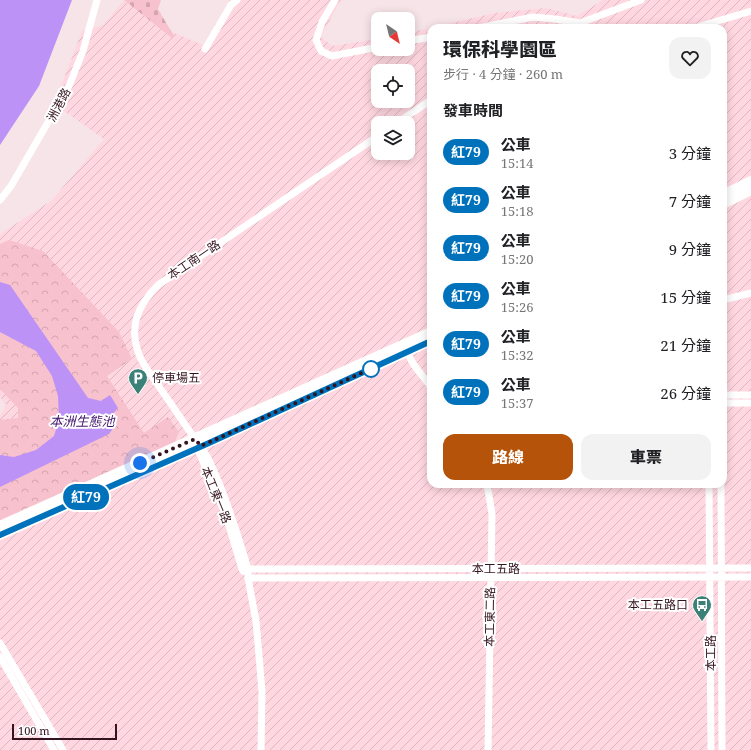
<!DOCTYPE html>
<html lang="zh-TW">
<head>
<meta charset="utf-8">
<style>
  :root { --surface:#fff; --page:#f2f2f2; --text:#202124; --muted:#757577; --accent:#b45309 }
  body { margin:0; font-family:"Noto Serif","Noto Sans TC",serif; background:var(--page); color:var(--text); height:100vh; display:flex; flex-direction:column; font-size:15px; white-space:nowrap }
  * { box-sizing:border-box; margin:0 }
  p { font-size:13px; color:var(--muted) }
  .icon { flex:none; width:22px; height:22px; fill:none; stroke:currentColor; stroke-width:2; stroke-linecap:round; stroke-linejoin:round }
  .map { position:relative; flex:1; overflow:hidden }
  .drawer { position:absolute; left:427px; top:24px; width:300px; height:464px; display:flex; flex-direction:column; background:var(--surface); border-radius:12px; box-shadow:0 2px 10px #0003 }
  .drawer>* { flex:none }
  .badge { padding:0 8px; border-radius:13px; font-size:14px; line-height:26px }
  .needle { width:26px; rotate:145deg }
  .tools { position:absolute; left:371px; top:12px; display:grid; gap:8px }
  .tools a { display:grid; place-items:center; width:44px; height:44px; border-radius:8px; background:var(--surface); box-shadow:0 2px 10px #0003; font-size:20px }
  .scale { position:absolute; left:12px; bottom:10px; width:105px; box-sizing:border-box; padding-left:4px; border:2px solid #34141e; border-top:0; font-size:11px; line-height:14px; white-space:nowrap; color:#34141e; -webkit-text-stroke:3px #fff; paint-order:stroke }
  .you { position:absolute; width:20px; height:20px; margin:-10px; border:3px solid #fff; border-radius:50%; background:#1a73e8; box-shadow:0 0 0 6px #1a73e833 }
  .map>.badge { position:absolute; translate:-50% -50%; box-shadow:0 0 0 2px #fff }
  h2 { padding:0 16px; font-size:15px; line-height:36px }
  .round { display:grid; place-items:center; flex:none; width:42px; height:42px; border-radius:12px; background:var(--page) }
  .summary { display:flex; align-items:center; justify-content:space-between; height:68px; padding:0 16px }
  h1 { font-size:19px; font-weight:800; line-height:30px }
  .button { display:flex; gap:8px; margin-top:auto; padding:8px 16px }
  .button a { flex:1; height:46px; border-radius:12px; background:var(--accent); color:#fff; font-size:16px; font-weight:800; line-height:46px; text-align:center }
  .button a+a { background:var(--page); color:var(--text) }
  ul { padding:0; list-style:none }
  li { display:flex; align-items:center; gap:12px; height:48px; padding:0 16px }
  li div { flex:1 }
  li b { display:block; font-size:15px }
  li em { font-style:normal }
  li .badge { min-width:44px; font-weight:700; text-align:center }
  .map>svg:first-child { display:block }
  .industrial { fill:url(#industrial-furrows); fill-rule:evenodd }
  .cemetery { fill:url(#cemetery-stones) }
  .park { fill:url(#park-crowns) }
  .water { fill:#bc92f7 }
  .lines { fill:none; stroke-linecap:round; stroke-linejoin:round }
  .minor { stroke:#fff; stroke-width:7 }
  .secondary { stroke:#fff; stroke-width:10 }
  .line-casing { stroke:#fff; stroke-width:9 }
  .line { stroke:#0072bc; stroke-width:6 }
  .walk { stroke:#34141e; stroke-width:4; stroke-dasharray:0 7.2 }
  .stop-dot { fill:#fff; stroke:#0072bc; stroke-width:2 }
  .labels { text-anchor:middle; stroke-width:4; stroke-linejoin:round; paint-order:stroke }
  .street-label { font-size:12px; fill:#34141e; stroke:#fff }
  .poi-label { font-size:12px; fill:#34141e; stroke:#fff; text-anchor:start }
  .water-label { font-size:13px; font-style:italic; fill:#3f106a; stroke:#fff }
</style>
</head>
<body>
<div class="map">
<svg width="751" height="750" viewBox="0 0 751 750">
  <defs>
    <pattern id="industrial-furrows" width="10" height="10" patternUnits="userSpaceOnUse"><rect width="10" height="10" fill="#ffd7e0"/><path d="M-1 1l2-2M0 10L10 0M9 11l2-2" fill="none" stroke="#dbb8c0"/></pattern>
    <pattern id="cemetery-stones" width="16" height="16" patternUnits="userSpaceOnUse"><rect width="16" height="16" fill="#f7c1ce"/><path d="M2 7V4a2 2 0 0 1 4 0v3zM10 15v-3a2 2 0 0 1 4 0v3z" fill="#d4a5b0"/></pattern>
    <pattern id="park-crowns" width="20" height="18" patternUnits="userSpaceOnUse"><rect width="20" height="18" fill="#f7c1ce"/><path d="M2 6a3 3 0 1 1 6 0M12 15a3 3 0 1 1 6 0" fill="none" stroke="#d4a5b0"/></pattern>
  </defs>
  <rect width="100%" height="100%" fill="#f7e4e9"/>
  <path class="industrial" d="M124 0 165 29 203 45 230 0H343L338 5 321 37 332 46 378 39V49H408V33L495 13 546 8 577 16 603 0H751V750H0V416L6 405 0 397V234L51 201 104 139 54 104 82 31 103 25ZM431 28H723V484H431ZM378 71H408V101H378ZM378 123H408V153H378Z"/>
  <path class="cemetery" d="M124 0H161L158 9 174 36 172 38Z"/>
  <path class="park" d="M9 240 43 251 119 332 132 359 107 376 144 433 168 417 179 432 175 442 0 520V420L18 418V408L0 389V244Z"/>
  <path class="water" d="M0 0H72L39 86 0 145Z
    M0 282 10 285 88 398 101 401 110 395 118 408 111 416 116 424 109 434 0 487V455L14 457 36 450 54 436 59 420 58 396 52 376 36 351 0 332Z"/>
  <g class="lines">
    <path class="minor" d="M335 0 322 22 316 40 321 51 332 56 378 47
      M478 28 533 17 555 19 580 23 641 0
      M694 28 751 11
      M408 41 431 37
      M205 49 231 5 237 0
      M397 123 431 100
      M0 200 11 186 69 86 83 51 97 0
      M723 300 751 293
      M405 349 414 365 431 387
      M723 395H751
      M723 403H751
      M196 445 226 516 242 569 243 571
      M487 484 492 514 488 750
      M709 484 711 750
      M721 484 722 750
      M242 569 751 568
      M248 578 751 577
      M0 643 63 750
      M0 657 54 750
      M261 750 262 692 260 667 256 621 248 578V569C240 542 231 514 221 488 214 471 207 452 195 439 183 422 172 405 160 388 154 378 145 368 140 357 128 328 137 306 158 285L378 136"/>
    <path class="secondary" d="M723 195 751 181
      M723 204 751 190
      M0 526 431 332
      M0 535 201 446 431 341"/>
  </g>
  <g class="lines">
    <g class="line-casing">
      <path id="line" d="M0 535 209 443 431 341"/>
    </g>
    <use href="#line" class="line"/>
    <path class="walk" d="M140 463 195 439 201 446 377 366 371 369"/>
  </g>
  <defs>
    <g id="parking-pin" transform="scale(1)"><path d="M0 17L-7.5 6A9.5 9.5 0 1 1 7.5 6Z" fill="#3c8177" stroke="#fff"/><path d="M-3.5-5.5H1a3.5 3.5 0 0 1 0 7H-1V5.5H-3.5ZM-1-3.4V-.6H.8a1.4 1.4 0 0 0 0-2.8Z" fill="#fff"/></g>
    <g id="bus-pin" transform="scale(1)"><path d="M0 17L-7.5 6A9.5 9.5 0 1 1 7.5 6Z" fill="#3c8177" stroke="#fff"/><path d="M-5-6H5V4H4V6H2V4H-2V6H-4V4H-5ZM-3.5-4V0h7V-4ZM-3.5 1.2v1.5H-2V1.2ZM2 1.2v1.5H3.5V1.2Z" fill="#fff"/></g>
  </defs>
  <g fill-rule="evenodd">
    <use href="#parking-pin" x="138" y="378"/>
    <use href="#bus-pin" x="702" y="605"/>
  </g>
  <circle class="stop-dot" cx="371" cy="369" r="8"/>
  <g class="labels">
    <g class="street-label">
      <text transform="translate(59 105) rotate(-62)" y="4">洲港路</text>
      <text transform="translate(194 260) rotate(-34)" y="4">本工南一路</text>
      <text transform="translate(216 495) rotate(68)" y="4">本工東一路</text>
      <text x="496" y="573">本工五路</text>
      <text transform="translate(490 617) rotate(-89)" y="4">本工東二路</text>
      <text transform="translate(711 653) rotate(-90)" y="4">本工路</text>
    </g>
    <g class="poi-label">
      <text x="152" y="382">停車場五</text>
      <text x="688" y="609" text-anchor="end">本工五路口</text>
    </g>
    <g class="water-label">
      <text x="82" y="426">本洲生態池</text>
    </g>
  </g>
</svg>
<div class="tools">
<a><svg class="needle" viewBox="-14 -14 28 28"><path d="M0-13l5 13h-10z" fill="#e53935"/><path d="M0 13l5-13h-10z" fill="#757577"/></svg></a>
<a><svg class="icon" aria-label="locate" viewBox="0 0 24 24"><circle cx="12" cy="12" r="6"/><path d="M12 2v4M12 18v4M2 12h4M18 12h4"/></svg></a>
<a><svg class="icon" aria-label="layers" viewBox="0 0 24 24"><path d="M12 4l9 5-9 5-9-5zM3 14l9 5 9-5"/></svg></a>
</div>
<div class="scale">100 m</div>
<div class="you" style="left:140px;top:463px"></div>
<b class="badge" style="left:86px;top:497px;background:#0072bc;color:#fff">紅79</b>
<section class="drawer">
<div class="summary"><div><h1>環保科學園區</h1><p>步行 · 4 分鐘 · 260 m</p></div><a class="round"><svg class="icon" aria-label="heart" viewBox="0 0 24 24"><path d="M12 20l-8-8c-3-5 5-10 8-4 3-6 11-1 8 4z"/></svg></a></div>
<h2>發車時間</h2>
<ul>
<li><span class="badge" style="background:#0072bc;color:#fff">紅79</span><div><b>公車</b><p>15:14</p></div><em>3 分鐘</em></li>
<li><span class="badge" style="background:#0072bc;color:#fff">紅79</span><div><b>公車</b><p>15:18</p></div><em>7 分鐘</em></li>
<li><span class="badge" style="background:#0072bc;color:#fff">紅79</span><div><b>公車</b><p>15:20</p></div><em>9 分鐘</em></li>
<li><span class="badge" style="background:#0072bc;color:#fff">紅79</span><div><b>公車</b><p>15:26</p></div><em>15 分鐘</em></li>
<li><span class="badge" style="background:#0072bc;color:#fff">紅79</span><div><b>公車</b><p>15:32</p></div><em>21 分鐘</em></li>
<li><span class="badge" style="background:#0072bc;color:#fff">紅79</span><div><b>公車</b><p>15:37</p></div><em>26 分鐘</em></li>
</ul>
<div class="button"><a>路線</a><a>車票</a></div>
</section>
</div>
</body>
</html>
